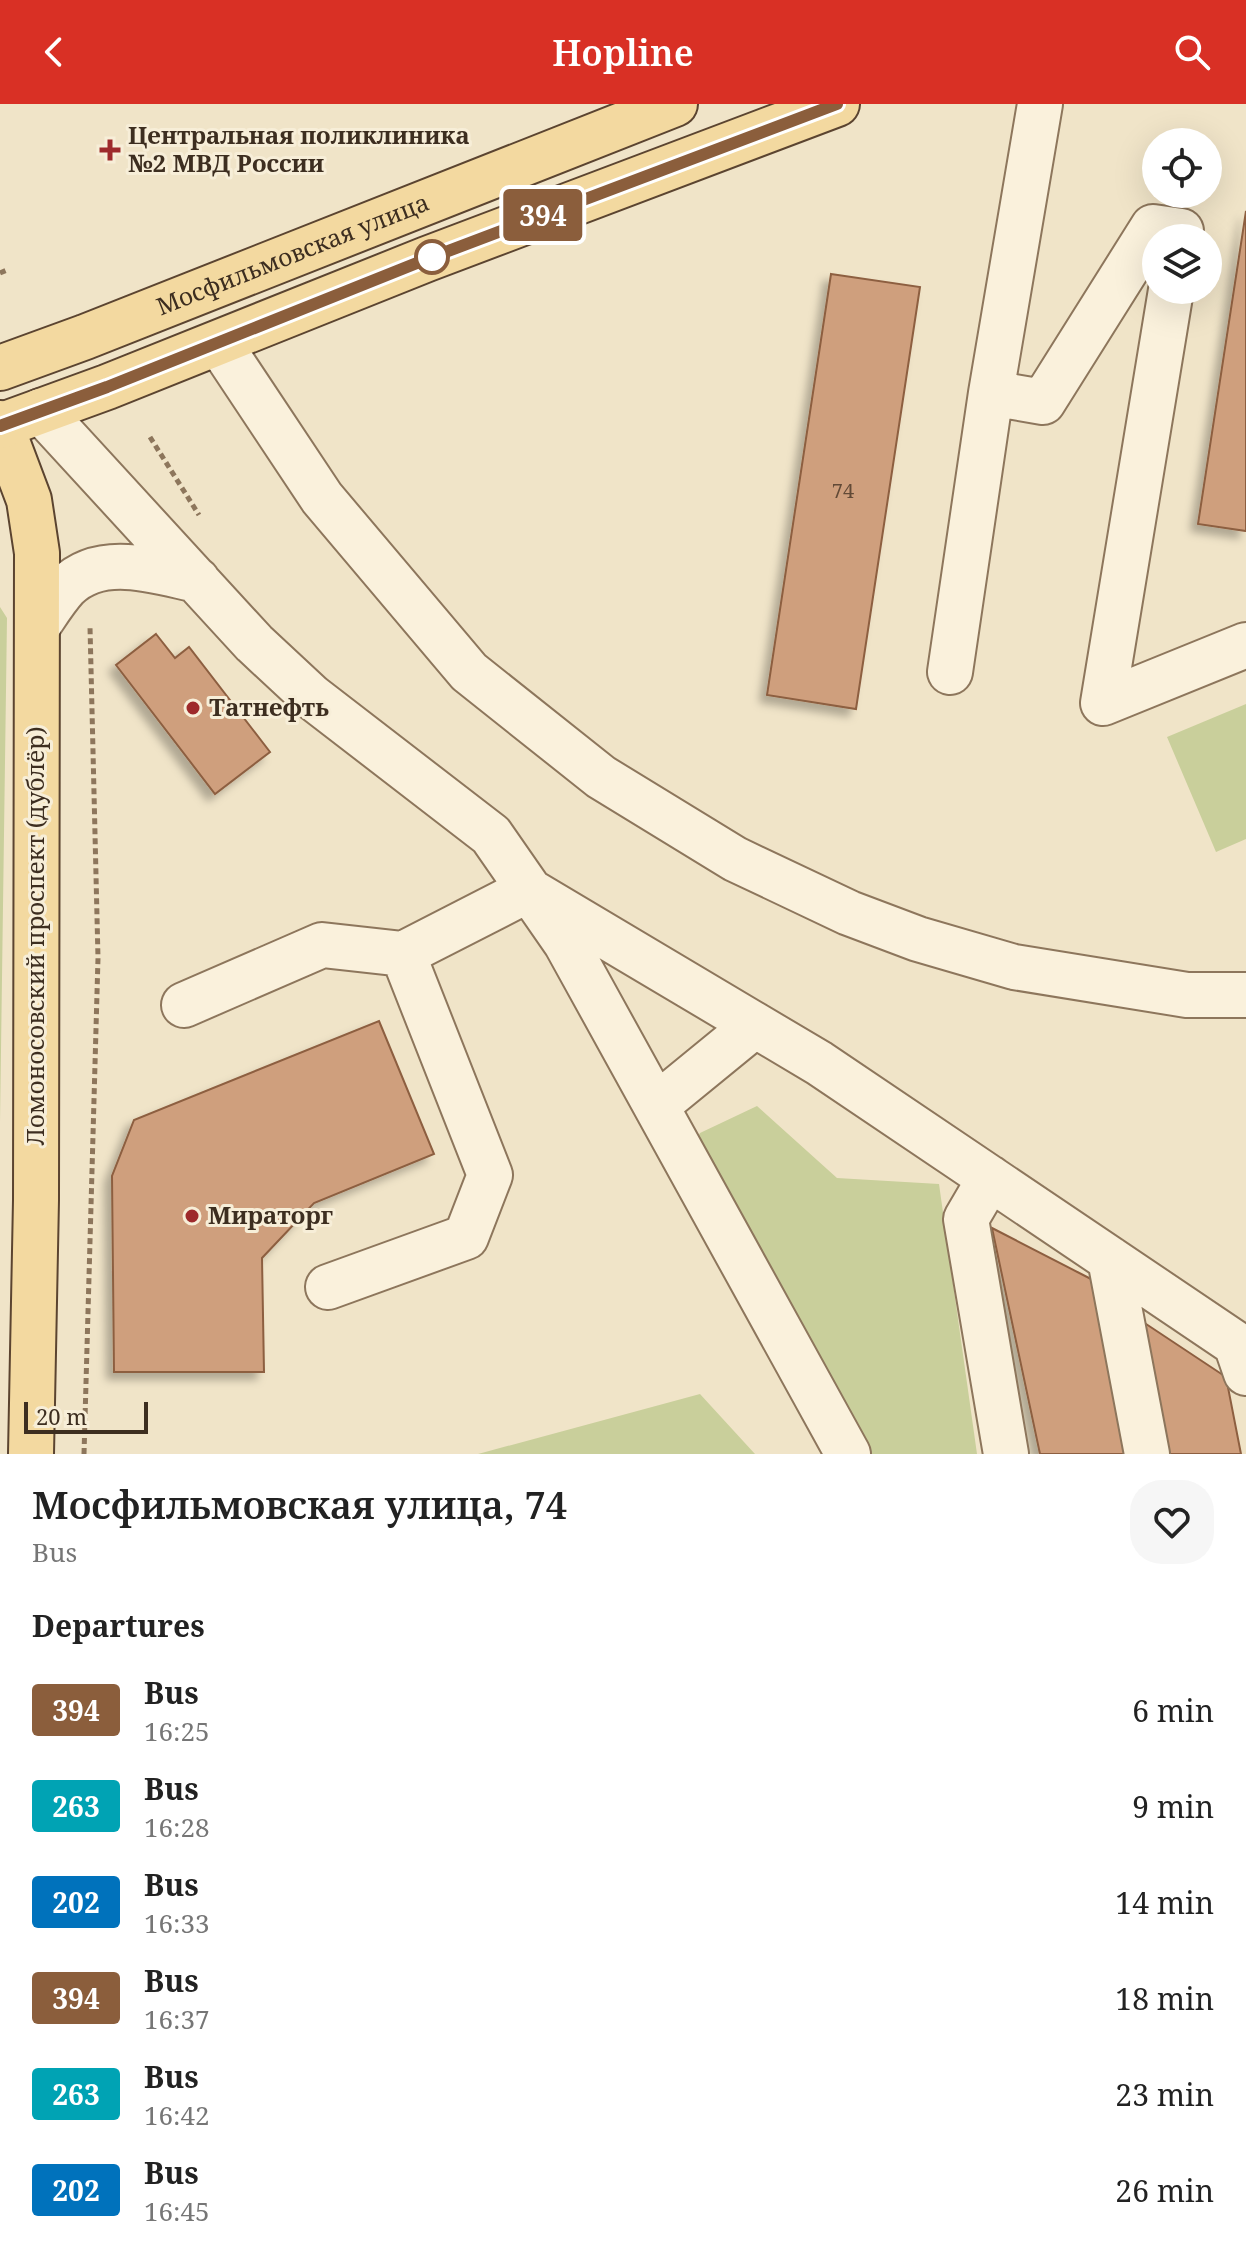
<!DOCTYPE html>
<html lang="en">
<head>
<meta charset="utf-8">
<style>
  :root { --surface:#fff; --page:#f6f6f6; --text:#222; --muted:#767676; --accent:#d93025 }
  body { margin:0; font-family:"Noto Serif",serif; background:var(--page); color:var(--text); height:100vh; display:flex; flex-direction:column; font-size:30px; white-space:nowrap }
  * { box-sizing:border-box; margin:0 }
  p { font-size:26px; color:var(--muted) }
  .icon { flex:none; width:44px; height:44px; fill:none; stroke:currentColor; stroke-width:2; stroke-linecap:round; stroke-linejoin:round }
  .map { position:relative; height:1350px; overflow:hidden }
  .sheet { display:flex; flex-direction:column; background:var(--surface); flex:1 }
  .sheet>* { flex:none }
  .badge { padding:0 16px; border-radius:6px; font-size:28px; line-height:52px }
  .controls { position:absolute; left:1142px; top:24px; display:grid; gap:16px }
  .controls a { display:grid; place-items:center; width:80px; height:80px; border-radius:50%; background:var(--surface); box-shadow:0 8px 32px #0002; font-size:40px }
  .scale { position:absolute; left:24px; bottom:20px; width:124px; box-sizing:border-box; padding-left:8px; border:4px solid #3d2e20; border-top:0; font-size:22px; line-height:28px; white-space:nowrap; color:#3d2e20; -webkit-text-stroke:6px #f7eed8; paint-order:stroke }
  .map>.badge { position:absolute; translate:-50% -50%; box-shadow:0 0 0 4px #fff }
  h2 { padding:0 32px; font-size:30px; line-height:72px }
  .round { display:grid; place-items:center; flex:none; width:84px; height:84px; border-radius:32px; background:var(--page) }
  .summary { display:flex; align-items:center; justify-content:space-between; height:136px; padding:0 32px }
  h1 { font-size:38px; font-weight:600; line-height:60px }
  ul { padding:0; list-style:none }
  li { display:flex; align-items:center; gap:24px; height:96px; padding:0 32px }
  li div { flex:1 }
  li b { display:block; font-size:30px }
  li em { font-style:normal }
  li .badge { min-width:88px; font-weight:700; text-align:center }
  header { display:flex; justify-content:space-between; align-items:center; height:104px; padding:0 32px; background:var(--accent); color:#fff; font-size:36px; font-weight:600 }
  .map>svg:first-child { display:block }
  .green { fill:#c9cf9b }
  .building { fill:#cf9f7d; stroke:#8d5f41; stroke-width:2; filter:url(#shadow) }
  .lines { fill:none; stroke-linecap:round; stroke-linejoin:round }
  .minor-casing { stroke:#8d765c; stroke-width:48 }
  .major-casing { stroke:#5b4430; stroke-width:48 }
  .path { stroke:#8d765c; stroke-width:5; stroke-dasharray:6 4; stroke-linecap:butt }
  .minor { stroke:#faf1dc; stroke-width:44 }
  .major { stroke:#f3d9a0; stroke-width:44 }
  .line-casing { stroke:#fff; stroke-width:18 }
  .line { stroke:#8b5e3c; stroke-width:12 }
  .poi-dot { fill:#9e2a2b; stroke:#f7eed8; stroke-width:3 }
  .stop-dot { fill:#fff; stroke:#8b5e3c; stroke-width:4 }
  .labels { text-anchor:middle; stroke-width:6; stroke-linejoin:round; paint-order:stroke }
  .number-label { font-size:20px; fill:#624a37 }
  .poi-label { font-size:24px; font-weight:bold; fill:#3d2e20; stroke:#f7eed8; text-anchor:start }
  .street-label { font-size:24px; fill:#3d2e20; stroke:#f7eed8 }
</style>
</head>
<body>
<header><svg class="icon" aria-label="back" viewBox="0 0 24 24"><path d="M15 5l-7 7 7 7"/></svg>Hopline<svg class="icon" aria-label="search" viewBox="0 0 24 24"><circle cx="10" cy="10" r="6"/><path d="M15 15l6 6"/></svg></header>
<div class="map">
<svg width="1246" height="1350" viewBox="0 0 1246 1350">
  <defs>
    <filter id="shadow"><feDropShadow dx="-7" dy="7" stdDeviation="4" flood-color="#0004"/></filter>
  </defs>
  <rect width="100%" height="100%" fill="#f0e4c8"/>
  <path class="green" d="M0 503 7 514 0 1018Z
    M1246 600V735L1216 748 1167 633Z
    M757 1002 837 1074 939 1080 977 1350H871L693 1042 700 1029Z
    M700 1290 755 1350H478Z"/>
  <path class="building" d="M1246 107V427L1198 420Z
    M831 170 920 183 856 605 767 591Z
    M156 530 175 554 189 543 270 648 215 690 116 561Z
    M379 917 434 1050 314 1099 262 1154 264 1268H114L112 1072 134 1016Z
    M992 1124 1091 1175 1127 1350H1040Z
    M1131 1210 1226 1273 1241 1350H1159Z"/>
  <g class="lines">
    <g class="minor-casing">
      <path id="minor" d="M1171 186 1103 599 1246 541
        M219 239 322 394 469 568 601 673 735 755 849 809 918 835 1014 863 1187 891H1246
        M991 289 1043 298 1153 123 1181 127 1180 134
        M41 307 254 539 312 593 491 731 566 839 848 1350
        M37 523C46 510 55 495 66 483 101 448 155 467 197 476
        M950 568 991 289 1040 0
        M184 901 322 841 403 850 528 786 819 959 1236 1240 1246 1269
        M656 1002 755 921
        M990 1074 966 1115 1006 1350
        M1110 1155 1147 1350
        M328 1183 466 1133 490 1071 403 850"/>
    </g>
    <g class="major-casing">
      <g id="major">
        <path id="s1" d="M0 264 85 233 675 0"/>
        <path d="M0 319 29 396 37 449 36 1096 31 1350"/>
        <path d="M0 322 107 283 427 155 837 0"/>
      </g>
    </g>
    <path class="path" d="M0 169 7 166
      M150 333 199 411
      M84 1350 98 854 90 523"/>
    <use href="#minor" class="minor"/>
    <use href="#major" class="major"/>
  </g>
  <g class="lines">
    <g class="line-casing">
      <path id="line" d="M0 322 107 283 427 155 837 0"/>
    </g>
    <use href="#line" class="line"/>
  </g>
  <g class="poi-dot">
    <path d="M106 34h8v8h8v8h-8v8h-8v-8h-8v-8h8z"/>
    <circle cx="193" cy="604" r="8"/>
    <circle cx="192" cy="1112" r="8"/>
  </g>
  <circle class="stop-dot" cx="432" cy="153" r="16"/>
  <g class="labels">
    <g class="number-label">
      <text x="843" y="394">74</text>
    </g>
    <g class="poi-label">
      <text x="128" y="40">Центральная поликлиника<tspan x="128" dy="28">№2 МВД России</tspan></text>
      <text x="209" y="612">Татнефть</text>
      <text x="208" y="1120">Мираторг</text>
    </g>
    <g class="street-label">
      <text dy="8" stroke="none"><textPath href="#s1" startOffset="314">Мосфильмовская улица</textPath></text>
      <text transform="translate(36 832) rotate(-90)" y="8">Ломоносовский проспект (дублёр)</text>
    </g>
  </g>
</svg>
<div class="controls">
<a><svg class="icon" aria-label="locate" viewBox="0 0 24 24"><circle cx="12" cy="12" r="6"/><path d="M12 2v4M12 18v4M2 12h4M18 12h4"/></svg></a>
<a><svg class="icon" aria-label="layers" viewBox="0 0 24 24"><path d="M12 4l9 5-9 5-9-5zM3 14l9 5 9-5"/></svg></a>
</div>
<div class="scale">20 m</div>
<b class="badge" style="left:543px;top:111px;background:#8b5e3c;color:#fff">394</b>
</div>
<section class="sheet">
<div class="summary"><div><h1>Мосфильмовская улица, 74</h1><p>Bus</p></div><a class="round"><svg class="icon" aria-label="heart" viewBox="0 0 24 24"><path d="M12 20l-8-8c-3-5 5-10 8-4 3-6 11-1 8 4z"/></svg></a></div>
<h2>Departures</h2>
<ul>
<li><span class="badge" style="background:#8b5e3c;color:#fff">394</span><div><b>Bus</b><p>16:25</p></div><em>6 min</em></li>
<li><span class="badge" style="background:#00a3b4;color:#fff">263</span><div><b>Bus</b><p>16:28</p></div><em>9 min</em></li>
<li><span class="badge" style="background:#0072bc;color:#fff">202</span><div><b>Bus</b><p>16:33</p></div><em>14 min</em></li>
<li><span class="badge" style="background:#8b5e3c;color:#fff">394</span><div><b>Bus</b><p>16:37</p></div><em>18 min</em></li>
<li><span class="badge" style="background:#00a3b4;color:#fff">263</span><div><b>Bus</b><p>16:42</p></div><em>23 min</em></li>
<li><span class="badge" style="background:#0072bc;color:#fff">202</span><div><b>Bus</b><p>16:45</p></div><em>26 min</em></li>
</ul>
</section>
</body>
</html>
